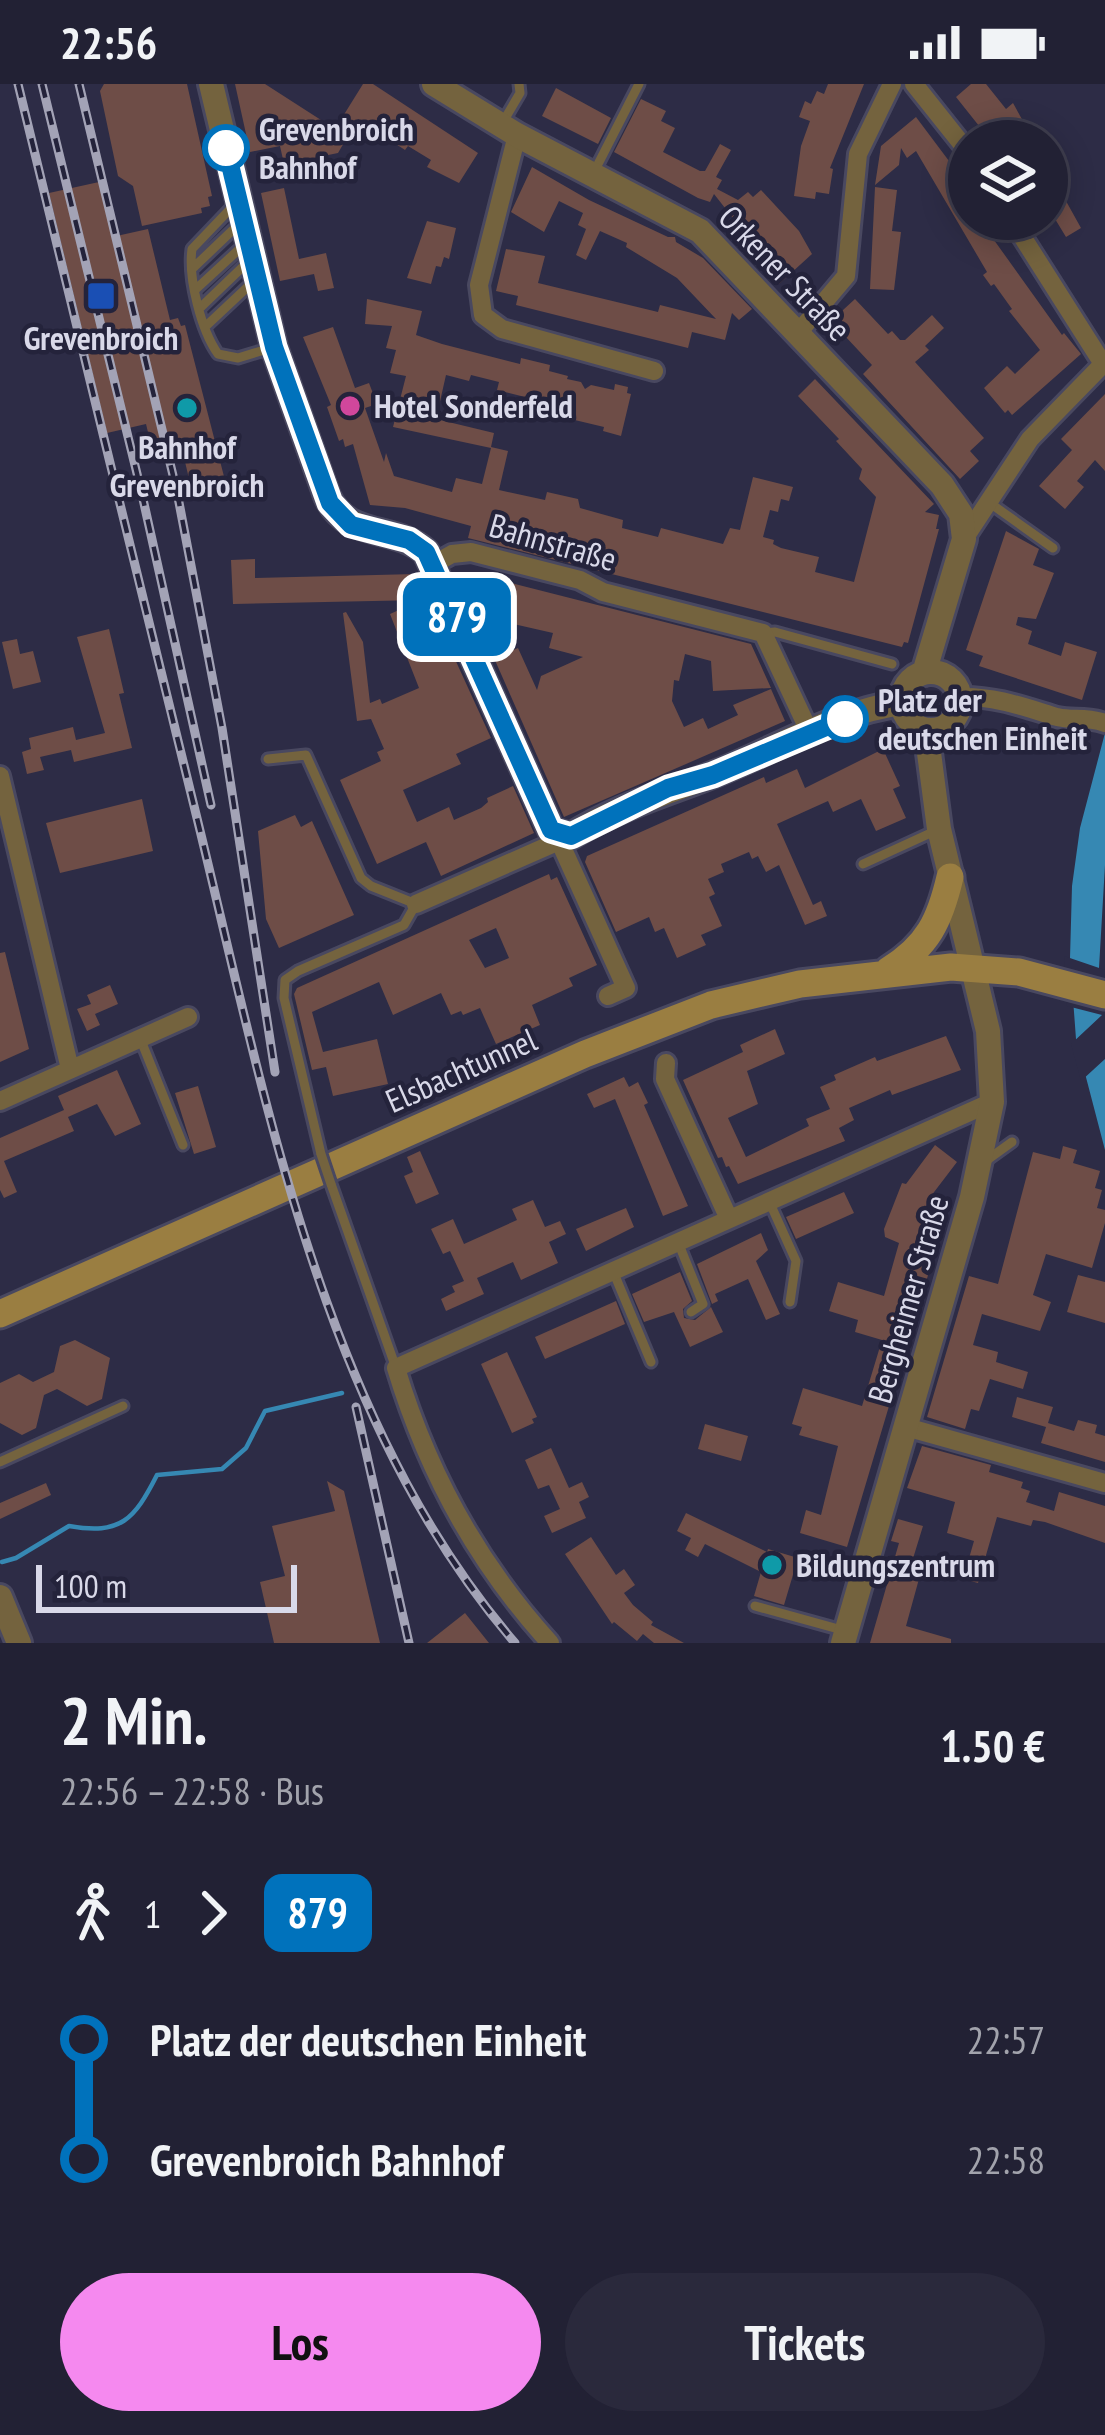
<!DOCTYPE html>
<html lang="de">
<head>
<meta charset="utf-8">
<style>
  :root { --surface:#222134; --page:#2a293c; --text:#f1f3f6; --muted:#a2a3ac; --line:#3f3e4f; --accent:#f589ef }
  body { margin:0; font-family:"PT Sans Narrow",sans-serif; background:var(--page); color:var(--text); height:100vh; display:flex; flex-direction:column; font-size:45px; white-space:nowrap }
  * { box-sizing:border-box; margin:0 }
  p { font-size:39px; color:var(--muted) }
  .icon { flex:none; width:66px; height:66px; fill:none; stroke:currentColor; stroke-width:2; stroke-linecap:round; stroke-linejoin:round }
  .map { position:relative; height:1559px; overflow:hidden }
  .drawer { display:flex; flex-direction:column; background:var(--surface); flex:1 }
  .drawer>* { flex:none }
  .badge { padding:0 24px; border-radius:18px; font-size:42px; line-height:78px }
  .fabs { position:absolute; left:948px; top:36px; display:grid; gap:24px }
  .fabs a { display:grid; place-items:center; width:120px; height:120px; border-radius:50%; background:var(--surface); box-shadow:0 6px 30px #0003,0 0 0 3px var(--line); font-size:60px }
  .scale { position:absolute; left:36px; bottom:30px; width:261px; box-sizing:border-box; padding-left:12px; border:6px solid #d9d9e9; border-top:0; font-size:33px; line-height:42px; white-space:nowrap; color:#d9d9e9; -webkit-text-stroke:9px #24233b; paint-order:stroke }
  .map>.badge { position:absolute; translate:-50% -50%; box-shadow:0 0 0 6px #fff }
  .legs { display:flex; align-items:center; gap:18px; height:132px; padding:0 60px; font-size:39px }
  .legs p { margin-inline-start:auto }
  .head { display:flex; align-items:center; justify-content:space-between; height:204px; padding:0 60px }
  h1 { font-size:66px; font-weight:700; line-height:90px }
  .action { display:flex; gap:24px; margin-top:auto; padding:24px 60px }
  .action a { flex:1; height:138px; border-radius:72px; background:var(--accent); color:#111; font-size:48px; font-weight:700; line-height:138px; text-align:center }
  .action a+a { background:var(--page); color:var(--text) }
  ul { padding:0 60px; list-style:none }
  li { display:flex; align-items:center; gap:42px; height:120px; font-size:45px }
  li i { display:grid; place-items:center; width:18px; height:100%; margin:0 15px; background:currentColor }
  li i::after { content:''; width:30px; height:30px; margin:-15px; border:9px solid; border-radius:50%; background:var(--surface) }
  li p { margin-inline-start:auto }
  li:first-child i { background:linear-gradient(#0000 50%,currentColor 0) }
  li:last-child i { background:linear-gradient(currentColor 50%,#0000 0) }
  .status { display:flex; justify-content:space-between; align-items:center; height:84px; padding:0 60px; background:var(--surface); direction:ltr }
  .status svg { height:33px; fill:currentColor }
  .map>svg:first-child { display:block }
  .water { fill:#3688b3 }
  .pier { fill:#2d2c46 }
  .lines { fill:none; stroke-linecap:round; stroke-linejoin:round }
  .stream { stroke:#3688b3; stroke-width:4.5 }
  .building { fill:#6e4d47; fill-rule:evenodd }
  .service-casing { stroke:#494860; stroke-width:15 }
  .minor-casing { stroke:#494860; stroke-width:24 }
  .tertiary-casing { stroke:#494860; stroke-width:30 }
  .secondary-casing { stroke:#494860; stroke-width:33 }
  .service { stroke:#74633e; stroke-width:9 }
  .minor { stroke:#74633e; stroke-width:18 }
  .tertiary { stroke:#74633e; stroke-width:24 }
  .secondary { stroke:#9a7e41; stroke-width:27 }
  .rail-casing { stroke:#a3a3b6; stroke-width:9 }
  .rail { stroke:#24233b; stroke-width:4.5; stroke-dasharray:14; stroke-linecap:butt }
  .service-bridge-casing { stroke:#494860; stroke-width:15; stroke-linecap:butt }
  .service-bridge { stroke:#74633e; stroke-width:9 }
  .line-1-casing { stroke:#fff; stroke-width:27 }
  .line-1 { stroke:#0072bc; stroke-width:18 }
  .stop-1-dot { fill:#fff; stroke:#0072bc; stroke-width:6 }
  .transit-dot { fill:#1a4fb4; stroke:#24233b; stroke-width:4.5 }
  .hotel-dot { fill:#d1479c; stroke:#24233b; stroke-width:4.5 }
  .culture-dot { fill:#0f9aa8; stroke:#24233b; stroke-width:4.5 }
  .labels { text-anchor:middle; stroke-width:9; stroke-linejoin:round; paint-order:stroke }
  .stop-label { font-size:33px; font-weight:bold; fill:#d9d9e9; stroke:#24233b; text-anchor:start }
  .street-label { font-size:33px; fill:#d9d9e9; stroke:#24233b }
  .poi-label { font-size:33px; font-weight:bold; fill:#d9d9e9; stroke:#24233b }
</style>
</head>
<body>
<div class="status"><b>22:56</b><svg viewBox="0 0 49 12"><path d="M0 12V9h3v3zM5 12V6h3v6zM10 12V3h3v9zM15 12V0h3v12zM26 1h20v11H26zM47 4h2v5h-2z"/></svg></div>
<div class="map">
<svg width="1105" height="1559" viewBox="0 0 1105 1559">
  <rect width="100%" height="100%" fill="#2d2c46"/>
  <path class="water" d="M1105 649V781L1099 884 1105 918V1066L1076 955 1070 874 1072 802 1080 744Z"/>
  <path class="pier" d="M1064 872 1105 886V975L1081 997 1071 960 1102 931 1067 922Z"/>
  <g class="lines">
    <path class="stream" d="M2 1478 16 1474 69 1442C121 1451 134 1436 157 1391L222 1385 246 1364 265 1327 342 1309"/>
  </g>
  <path class="building" d="M104 0H187L212 112 208 113 210 122 201 124 202 129 142 142 133 102 118 92 100 7Z
    M235 0H265L335 45 363 0H373L478 69 459 99 427 83 431 76 408 62 405 66 358 35 338 69 284 80 280 62 250 68Z
    M828 0H864L830 84 833 85 829 110 816 108 815 115 794 112 801 62 810 37 799 33 805 17 811 20 817 7 824 10Z
    M971 0H986L1006 25 1013 19 1024 39 1002 57H991L956 13Z
    M556 4 611 34 598 60 542 32Z
    M641 15 666 27 661 37 675 44 663 68 700 87H705L720 60 731 66 716 93 722 96 717 105 738 116 748 108 753 113 761 106 799 147 812 170 779 200 743 162 750 156 714 110 710 118 698 114 614 68Z
    M916 33 964 97 969 108V135H986L997 154 994 156 1062 251 1064 249 1081 270 1012 331 1008 326 1005 329 984 304 1007 282 1015 290 1040 266 1009 227 1012 225 994 200 991 202 983 191 987 188 916 67 907 74 901 64 899 81 875 101 881 62Z
    M1047 65 1066 92 1056 99 1081 144 1066 153 1052 130 1047 133Z
    M532 83 589 116 668 153H675L676 158 703 174 752 225 739 236 732 229 725 256 692 248 688 264 516 221 518 212 496 207 506 165 545 172 538 199 658 228 660 221 716 235 677 194 626 163 627 159 600 147 586 176 576 171 586 145 578 141 583 129 559 117 544 148 511 128Z
    M99 98 112 153 148 145 170 236 178 234 181 242 185 241 228 408 194 416 182 365 154 373 146 340 107 349 49 109Z
    M875 103 897 106 892 147 901 148 894 206 870 205Z
    M284 104 299 175 326 169 334 204 318 207 314 190 280 197 261 109Z
    M427 137 456 144 449 175 444 173 441 183 436 182 431 200 407 194Z
    M367 215 422 227 416 251 442 260 520 280 521 274 550 281 549 287 568 292 567 295 581 298 585 305 591 301 614 306 615 300 628 303 627 309 631 310 621 352 603 347 604 343 558 332 559 327 540 322 541 317 497 306 499 298 471 291 469 297 446 291 436 335 494 349 491 363 508 367 499 406 545 416 547 408 578 415 580 424 623 436 622 444 658 453 661 444 723 460 730 444 740 446 753 393 793 403 789 417 781 415 778 428 770 426 763 453 774 456 773 460 781 464 819 473 815 488 854 498 876 413 859 395 862 385 836 357 839 355 798 312 815 295 934 420 925 428 939 431 936 445H939L908 559 904 558 902 563 468 454 471 442 405 424 370 421 353 360 345 363 343 355 339 357 327 323 331 321 303 253 333 243 355 304 369 299 377 320 365 324 384 378 386 369 394 392 452 408 456 394 482 400 491 364 393 343 406 292 390 289 396 266 386 264 392 242 365 240Z
    M855 215 888 250 892 247 900 256H905L932 231 944 244 925 262 929 266 915 278 984 354 970 367 979 377 960 395 863 290 872 281 831 237Z
    M1105 310V387L1095 376 1077 397 1084 403 1065 425 1039 402 1072 366 1061 355Z
    M1006 447 1039 465 1033 481 1054 489 1036 535 1018 533 1016 541 1032 547 1028 560 1061 572 1065 558 1097 568 1082 616 979 582 983 572 966 566Z
    M255 475V494L416 490 491 654 456 670 461 680 403 706 417 738 449 723 454 736 481 724 488 718 487 714 513 702 534 749 441 792 426 758 377 780 340 696 381 677 377 668 384 665 371 635 357 637 343 529 346 528 363 558 370 619 380 615 382 620 419 604 390 530 421 516 233 520 231 476Z
    M468 488 751 560 771 604 713 607 711 577 685 570 679 597 674 596 672 617 684 643 703 634 708 645 738 631 733 621 771 605 785 637 564 733 494 574 518 564 537 606 541 592 583 573 549 564 553 549 505 538 509 521 476 536 459 498Z
    M109 545 124 609 119 610 132 664 74 678 71 666 40 673 44 686 27 690 22 668 31 665 29 654 73 643 76 656 105 649 77 553Z
    M17 555 20 570 33 567 41 598 13 605 2 558Z
    M883 665 900 702 893 705 906 734 876 747 861 715 833 728 828 717 777 740 813 821 821 817 827 832 805 841 779 781 766 788 758 772 752 775 749 768 721 780 724 788 708 795 715 810 709 813 722 842 701 851 706 861 677 874 664 844 655 848 649 833 616 848 585 778 587 772 764 693 766 699 797 685 805 704Z
    M142 715 153 767 60 789 46 739Z
    M295 731 301 743 312 737 354 831 279 864 266 835 258 747Z
    M549 790 551 796 557 793 597 881 569 894 573 902 532 921 540 941 496 960 480 924 463 931 461 927 451 931 441 909 393 931 379 898 312 928 323 968 377 955 388 1000 333 1012 326 983 312 986 294 910 297 904ZM496 844 509 874 485 884 469 856Z
    M5 868 29 965 0 978V869Z
    M110 901 118 920 95 930 100 941 87 947 77 925 91 920 87 911Z
    M775 945 785 970 747 987 758 1020 728 1034 746 1073 809 1042 806 1035 830 1025 820 1003 836 996 834 991 875 973 877 977 946 952 961 986 892 1011 890 1006 849 1024 854 1036 839 1044 845 1057 738 1100 729 1082 726 1083 722 1073 718 1074 683 996 743 968 740 961Z
    M117 986 141 1040 115 1052 97 1020 68 1033 74 1047 4 1077 17 1108 4 1114 0 1106V1054L64 1026 58 1012Z
    M624 993 629 1003 638 998 648 1019 644 1021 688 1122 663 1132 615 1015 594 1024 587 1010Z
    M198 1002 216 1063 194 1070 175 1009Z
    M935 1061 957 1078 928 1116 922 1134 943 1141 847 1463 800 1449 806 1426 821 1431 838 1362 799 1351 802 1343 792 1340 803 1304 862 1322 882 1256 855 1248 858 1236 829 1227 838 1198 884 1212 899 1159 885 1153 884 1145 902 1099 906 1100Z
    M1063 1062 1077 1066 1073 1079 1100 1087 1095 1104 1102 1106 1097 1124 1105 1126V1139L1092 1184 1046 1170 1033 1211 1051 1218 1040 1247 982 1230 973 1261 998 1268 996 1278 1028 1288 1023 1305 990 1295 979 1327 971 1325 965 1345 927 1333 969 1192 998 1200 1033 1068 1060 1075Z
    M420 1067 439 1110 416 1120 404 1092 413 1088 407 1073Z
    M844 1108 854 1129 796 1155 786 1133Z
    M533 1116 545 1143 560 1137 566 1150 549 1158 558 1179 521 1196 513 1178 477 1194 484 1210 446 1227 441 1215 455 1208 452 1202 464 1197 450 1167 443 1170 431 1145 453 1135 464 1160 517 1136 512 1125Z
    M626 1124 634 1143 586 1167 576 1145Z
    M761 1149 768 1166 756 1177 780 1230 766 1236 748 1195 715 1210 718 1217 712 1220 697 1180Z
    M680 1188 692 1217 683 1225 684 1234 695 1236 711 1223 723 1248 690 1263 674 1228 644 1238 632 1210Z
    M1078 1191 1105 1198V1239L1067 1228Z
    M616 1217 625 1240 545 1275 535 1253Z
    M75 1256 110 1274 102 1315 87 1322 57 1305 44 1311 36 1344 22 1351 0 1339V1299L19 1290 33 1298 54 1288 60 1262Z
    M507 1268 537 1333 532 1335 534 1339 512 1349 481 1280Z
    M1017 1313 1053 1323 1048 1339 1074 1347 1078 1336 1097 1341 1095 1349 1105 1352V1378L1041 1359 1046 1343 1012 1333Z
    M705 1340 748 1352 741 1377 698 1365Z
    M922 1362 991 1381 989 1388 1023 1398 1021 1404 1030 1407 1026 1418 1054 1427 1059 1408 1105 1422V1459L1045 1438 1033 1436 1031 1442 997 1433 978 1499 963 1495 974 1457 947 1449 955 1418 907 1404Z
    M551 1364 569 1404 582 1398 589 1413 579 1418 586 1434 552 1449 544 1432 560 1425 549 1401 538 1405 525 1376Z
    M327 1397 344 1407 380 1559H274L260 1498 285 1492 272 1442 335 1427Z
    M46 1399 51 1411 0 1435V1419Z
    M686 1429 767 1468 768 1465 798 1474 784 1521 754 1512 761 1488 705 1460 698 1473 685 1466 691 1454 677 1447Z
    M898 1435 923 1442 911 1481 922 1484 906 1542 951 1555V1559H870L899 1459 891 1457Z
    M591 1453 616 1491 624 1485 635 1501 624 1509 633 1521 653 1538 651 1541 684 1559H654L643 1550 637 1557 614 1538 612 1540 565 1470Z
    M465 1529 489 1559H427Z"/>
  <g class="lines">
    <g class="service-casing">
      <path id="service" d="M503 38 520 9 519 0
        M595 86 639 0
        M234 121 192 165C188 194 201 246 218 270L238 274 274 263
        M192 185 238 141
        M196 205 247 158
        M201 223 251 175
        M206 242 256 195
        M987 417 1053 464
        M763 549 775 548 892 580
        M268 675 306 671 361 794 371 802 416 820 404 841 298 887 285 896 284 914 321 1070
        M863 780 935 747
        M140 954 183 1061
        M987 1076 1012 1058
        M331 1100 396 1284
        M769 1117 796 1177 790 1218
        M678 1158 703 1220 691 1228
        M613 1187 651 1278
        M0 1378 123 1322
        M755 1522 842 1546"/>
    </g>
    <g class="minor-casing">
      <path id="minor" d="M914 0 969 69
        M517 51 479 201 483 231 502 245 654 287
        M1011 135 1103 280
        M798 249 846 192 858 70 892 0
        M964 455 1030 355 1105 278
        M434 480 452 470 471 468 580 496 603 508 763 549 810 649
        M960 613C995 612 1024 623 1057 633 1073 637 1085 632 1105 639
        M0 692 70 985
        M416 820 550 761 561 752 562 763 626 904 608 912
        M666 979 665 995 729 1135
        M0 1017 188 933
        M906 1343 1105 1399
        M550 1559C478 1480 427 1387 396 1284L992 1018"/>
    </g>
    <g class="tertiary-casing">
      <path id="tertiary" d="M211 0 274 263 327 412C347 456 394 440 426 468L551 746 571 752C617 723 667 709 717 689 777 665 838 627 902 619
        M434 0 517 51 700 147 942 401 961 430 964 455 924 589
        M902 617a29 29 0 1 1 58 0a29 29 0 1 1-58 0Z
        M0 1513 19 1559
        M843 1559 972 1113 992 1018 988 947 939 745 926 646"/>
    </g>
    <g class="secondary-casing">
      <path id="secondary" d="M889 886C928 862 940 836 950 793
        M0 1230 585 970 711 921 800 900 951 883 1019 888 1105 911"/>
    </g>
    <use href="#service" class="service"/>
    <use href="#minor" class="minor"/>
    <use href="#tertiary" class="tertiary"/>
    <use href="#secondary" class="secondary"/>
    <g class="rail-casing">
      <path id="rail" d="M18 0C77 243 136 487 196 730 265 1011 321 1333 515 1559
        M42 0 141 406 211 721
        M79 0 177 408 222 644 275 988
        M356 1323 409 1559"/>
    </g>
    <use href="#rail" class="rail"/>
    <g class="service-bridge-casing">
      <path id="service-bridge" d="M321 1070 331 1100"/>
    </g>
    <use href="#service-bridge" class="service-bridge"/>
  </g>
  <g class="lines">
    <g class="line-1-casing">
      <path id="line-1" d="M226 64 274 263 330 419 351 441 409 456 426 468 551 746 571 752 668 704 713 691 845 635"/>
    </g>
    <use href="#line-1" class="line-1"/>
  </g>
  <g class="stop-1-dot">
    <circle cx="226" cy="64" r="21"/>
    <circle cx="845" cy="635" r="21"/>
  </g>
  <rect class="transit-dot" x="86" y="197" width="30" height="30" rx="6"/>
  <circle class="hotel-dot" cx="350" cy="322" r="12"/>
  <g class="culture-dot">
    <circle cx="187" cy="324" r="12"/>
    <circle cx="772" cy="1481" r="12"/>
  </g>
  <g class="labels">
    <g class="stop-label">
      <text x="259" y="57">Grevenbroich<tspan x="259" dy="38">Bahnhof</tspan></text>
      <text x="878" y="628">Platz der<tspan x="878" dy="38">deutschen Einheit</tspan></text>
    </g>
    <g class="street-label">
      <text transform="translate(785 189) rotate(46)" y="12">Orkener Straße</text>
      <text transform="translate(553 458) rotate(16)" y="12">Bahnstraße</text>
      <text transform="translate(461 986) rotate(-24)" y="12">Elsbachtunnel</text>
      <text transform="translate(908 1215) rotate(-74)" y="12">Bergheimer Straße</text>
    </g>
    <g class="poi-label">
      <text x="101" y="266">Grevenbroich</text>
      <text x="374" y="334" text-anchor="start">Hotel Sonderfeld</text>
      <text x="187" y="375">Bahnhof<tspan x="187" dy="38">Grevenbroich</tspan></text>
      <text x="796" y="1493" text-anchor="start">Bildungszentrum</text>
    </g>
  </g>
</svg>
<div class="fabs">
<a><svg class="icon" aria-label="layers" viewBox="0 0 24 24"><path d="M12 4l9 5-9 5-9-5zM3 14l9 5 9-5"/></svg></a>
</div>
<div class="scale">100 m</div>
<b class="badge" style="left:457px;top:533px;background:#0072bc;color:#fff">879</b>
</div>
<section class="drawer">
<div class="head"><div><h1>2 Min.</h1><p>22:56 – 22:58 · Bus</p></div><b>1.50 €</b></div>
<div class="legs"><svg class="icon" aria-label="walk" viewBox="0 0 24 24"><circle cx="13" cy="4" r="2"/><path d="M13 8l-2 6 4 7M11 14l-3 7M7 12l3-4h3l4 4"/></svg>1<svg class="icon" aria-label="forward" viewBox="0 0 24 24"><path d="M9 5l7 7-7 7"/></svg><b class="badge" style="background:#0072bc;color:#fff">879</b></div>
<ul>
<li><i style="color:#0072bc"></i><b>Platz der deutschen Einheit</b><p>22:57</p></li>
<li><i style="color:#0072bc"></i><b>Grevenbroich Bahnhof</b><p>22:58</p></li>
</ul>
<div class="action"><a>Los</a><a>Tickets</a></div>
</section>
</body>
</html>
